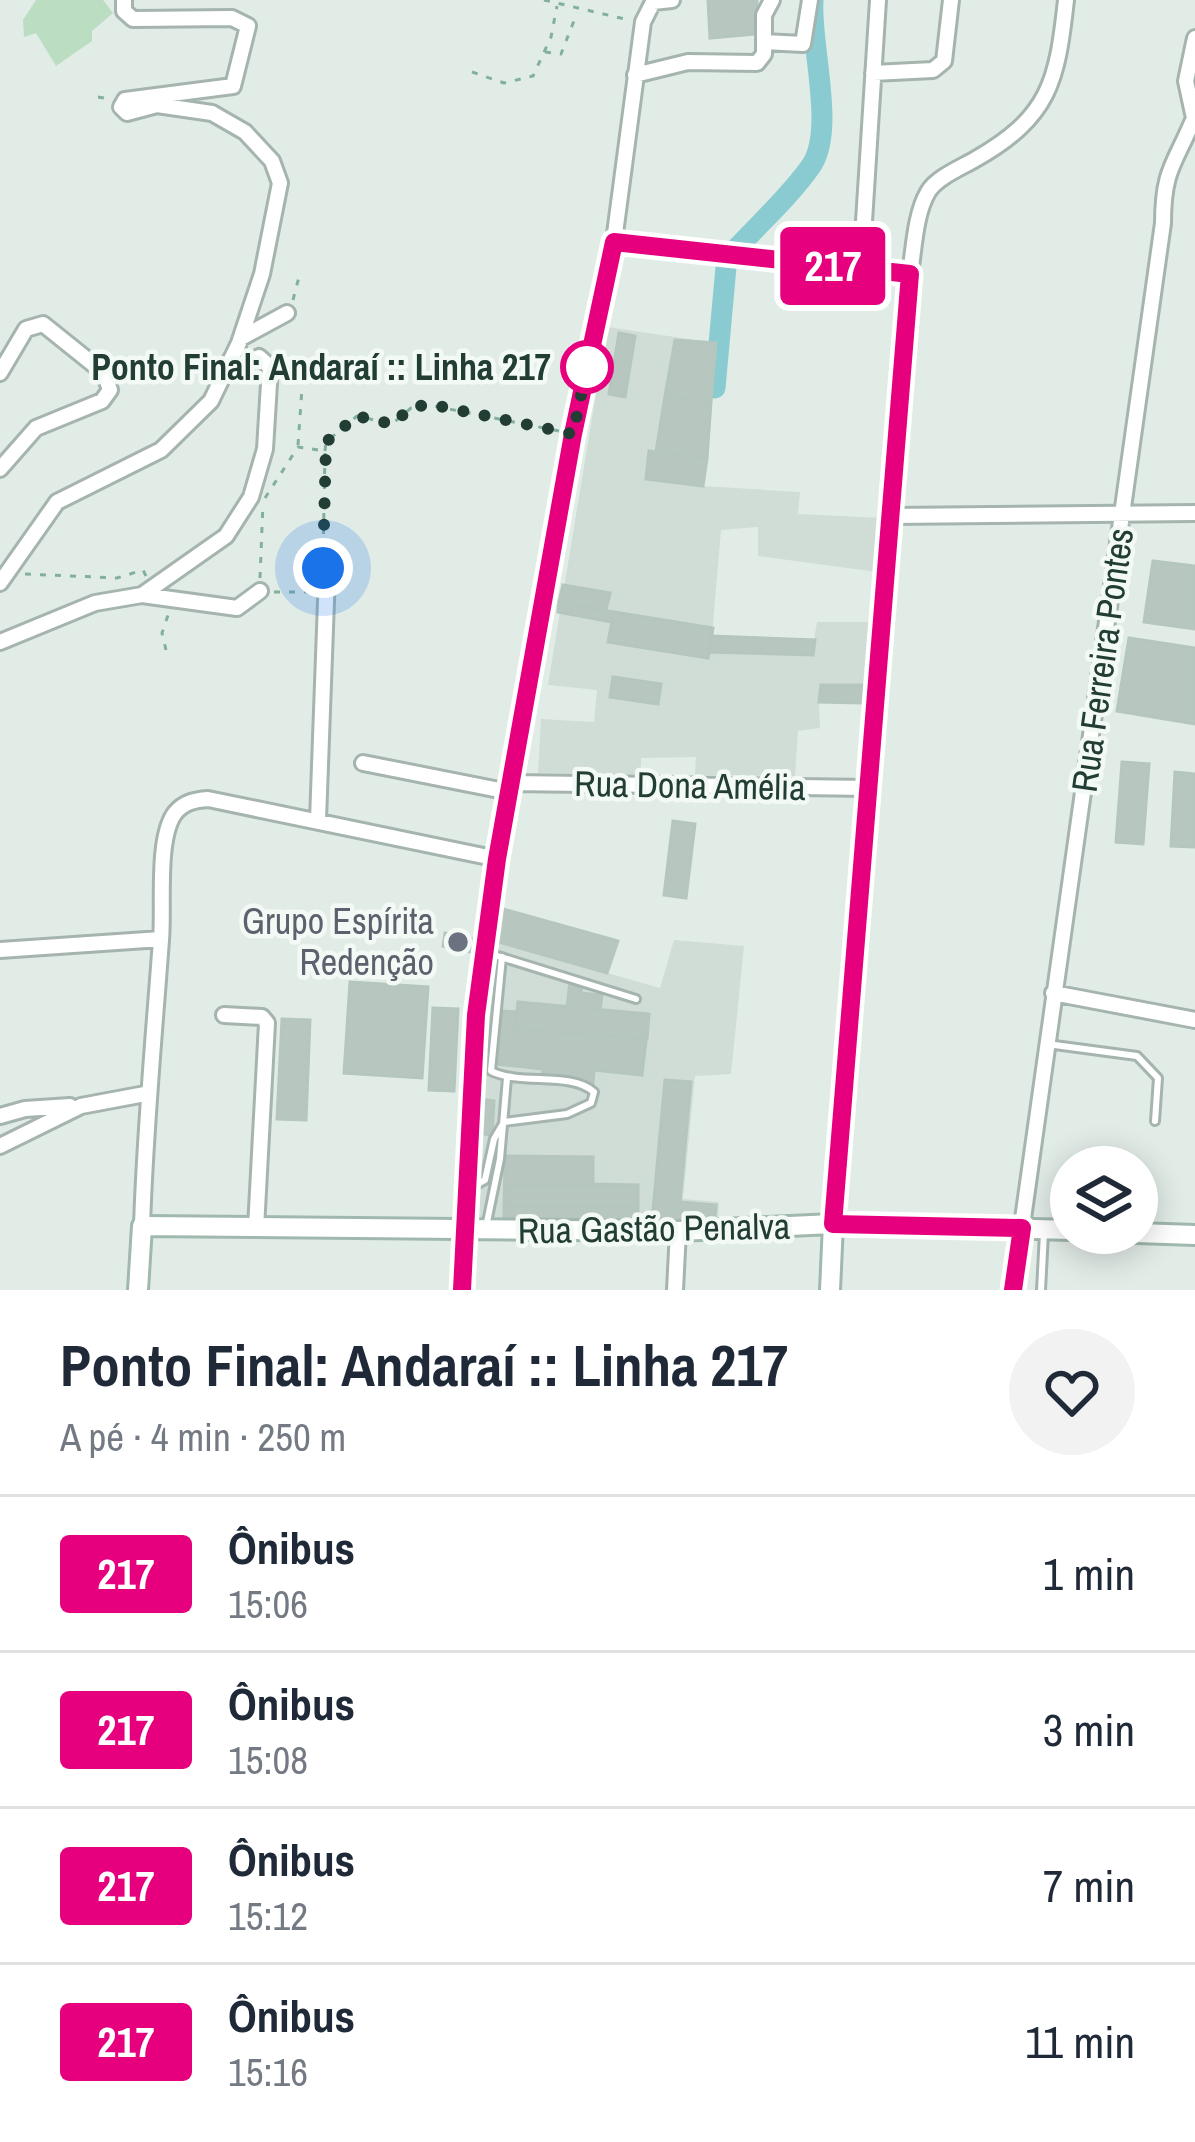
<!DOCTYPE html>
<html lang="pt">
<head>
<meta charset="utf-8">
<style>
  :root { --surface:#fff; --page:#f2f2f3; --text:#1f2937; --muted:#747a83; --line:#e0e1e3 }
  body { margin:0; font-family:"Archivo Narrow",sans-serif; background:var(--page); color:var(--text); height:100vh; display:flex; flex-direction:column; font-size:45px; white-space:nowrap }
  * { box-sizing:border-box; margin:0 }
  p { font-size:39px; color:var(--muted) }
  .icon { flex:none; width:66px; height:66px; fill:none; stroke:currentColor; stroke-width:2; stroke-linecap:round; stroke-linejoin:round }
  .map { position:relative; height:1290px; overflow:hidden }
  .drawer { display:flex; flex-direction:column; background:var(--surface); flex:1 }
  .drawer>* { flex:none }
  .badge { padding:0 24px; border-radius:9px; font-size:42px; line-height:78px }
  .controls { position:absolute; left:1050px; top:1146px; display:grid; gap:24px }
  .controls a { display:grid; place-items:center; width:108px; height:108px; border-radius:50%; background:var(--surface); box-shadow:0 6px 30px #0003; font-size:60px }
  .you { position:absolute; width:60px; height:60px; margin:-30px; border:9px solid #fff; border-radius:50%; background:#1a73e8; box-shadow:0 0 0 18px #1a73e833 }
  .map>.badge { position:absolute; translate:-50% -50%; box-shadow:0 0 0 6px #fff }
  .round { display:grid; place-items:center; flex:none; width:126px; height:126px; border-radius:63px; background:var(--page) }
  .summary { display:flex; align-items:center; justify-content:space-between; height:204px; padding:0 60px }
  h1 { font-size:57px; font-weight:800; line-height:90px }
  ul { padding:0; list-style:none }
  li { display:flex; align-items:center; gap:36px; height:156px; padding:0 60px; border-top:3px solid var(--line) }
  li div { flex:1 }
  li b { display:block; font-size:45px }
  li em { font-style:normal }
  li .badge { min-width:132px; font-weight:700; text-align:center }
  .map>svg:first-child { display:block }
  .built { fill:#d0dcd6 }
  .green { fill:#bbddc2 }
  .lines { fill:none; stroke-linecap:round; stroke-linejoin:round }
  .river { stroke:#8acbd1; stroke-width:21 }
  .building { fill:#b7c7c0; stroke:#b4c6bd; stroke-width:3 }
  .lane-casing { stroke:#a5b4ae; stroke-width:12 }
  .street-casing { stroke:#a5b4ae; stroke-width:20 }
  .secondary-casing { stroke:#a0b8ae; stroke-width:24 }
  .path { stroke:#82b09e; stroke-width:3; stroke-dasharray:6 9; stroke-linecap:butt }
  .lane { stroke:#fff; stroke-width:6 }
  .street { stroke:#fff; stroke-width:14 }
  .secondary { stroke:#fff; stroke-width:18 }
  .line-casing { stroke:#fff; stroke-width:27 }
  .line { stroke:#e6007e; stroke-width:18 }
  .walk { stroke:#223d34; stroke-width:12; stroke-dasharray:0 21.6 }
  .stop-dot { fill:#fff; stroke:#e6007e; stroke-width:6 }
  .worship-dot { fill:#6b7280; stroke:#f3f9f5; stroke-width:4.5 }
  .labels { text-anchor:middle; stroke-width:9; stroke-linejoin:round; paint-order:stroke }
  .stop-label { font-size:36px; font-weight:bold; fill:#223d34; stroke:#f3f9f5; text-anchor:end }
  .street-label { font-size:36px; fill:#223d34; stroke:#f3f9f5 }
  .worship-label { font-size:36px; fill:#5b616d; stroke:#f3f9f5; text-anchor:end }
</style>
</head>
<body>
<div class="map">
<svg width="1195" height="1290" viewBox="0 0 1195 1290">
  <rect width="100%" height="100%" fill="#e2ece7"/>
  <path class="built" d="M607 327 716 343 703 486 800 492 798 514 883 518 877 572 758 556V527L721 530 712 636 814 640 817 622H871L867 703 819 702 820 728 798 731 795 776 695 775 696 757 641 758V775L538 773 541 719 594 722 597 690 548 685Z
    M674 940 744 946 731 1074 695 1076 683 1199 719 1202 718 1227 469 1225 480 1016 495 941 660 988Z"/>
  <path class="green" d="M36 0H103L113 13 92 31V41L56 66 36 33 24 37 23 20Z"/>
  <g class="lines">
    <path class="river" d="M736 249C761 222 790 196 811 166 836 130 810 45 813 1
      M715 388 726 267"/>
  </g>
  <path class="building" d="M708 0H757L754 34 710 38Z
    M619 333 635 336 625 397 609 394Z
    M675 340 716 343 711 402 665 396Z
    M665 396 711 402 707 458 656 452Z
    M649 451 707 458 703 486 646 479Z
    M1153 561 1195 566V629L1144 622Z
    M563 585 610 593 606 610 559 602Z
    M559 602 614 612 612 622 558 612Z
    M614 612 713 628 708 658 608 642Z
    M711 636 815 640 813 655 709 652Z
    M1129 638 1195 648V724L1117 711Z
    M613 677 661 684 658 704 610 697Z
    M821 685H863L862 703 819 702Z
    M1122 762 1149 764 1143 844 1116 842Z
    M1175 772 1195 774V847L1171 846Z
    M673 821 695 824 686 898 664 895Z
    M503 909 618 941 607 973 495 941Z
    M445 933 474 939 471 952 443 946Z
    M350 982 428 987 422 1078 344 1073Z
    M570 982 582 983 581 993 602 995 600 1010 649 1014 642 1075 594 1070 593 1084 541 1079 543 1069 496 1064 501 1011 517 1012 518 1002 567 1007Z
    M518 1002 649 1014 647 1039 515 1029Z
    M433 1008 458 1009 454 1091 429 1090Z
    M282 1019 310 1020 306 1120 277 1119Z
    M665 1080 691 1082 680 1202 716 1205 714 1227 652 1221Z
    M479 1099 494 1101 492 1135 476 1133Z
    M505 1156 593 1157V1184L638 1185V1220L504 1218Z
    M505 1185H638V1207L504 1206Z"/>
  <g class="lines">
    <g class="lane-casing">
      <path id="lane" d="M488 953 636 999
        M1047 1044 1137 1056 1158 1078 1155 1121
        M471 1188 485 1180 494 1139 504 1122 567 1114 591 1103 594 1092C570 1071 521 1086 491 1071L502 957
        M486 1227 500 1159 507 1078
        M1041 1290 1044 1233"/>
    </g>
    <g class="street-casing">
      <path id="street" d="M764 42 803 44 810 0
        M873 73 933 70 944 61 951 0
        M635 75 688 62 757 63 764 54V15L772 0
        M614 241 910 274
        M861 269 878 0
        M241 338 287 313
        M0 373 26 329 43 324 104 373 110 390 102 401 36 428 0 469
        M891 516 1195 513
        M0 583 57 502 161 450 211 401 239 343 262 274 280 183 272 161 245 132 212 113 157 105 127 113 121 107 125 100 233 86 248 26 232 18 133 19 124 11V0
        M142 595 237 608 260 591
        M0 642 95 603 142 595 226 536 251 497 265 449 270 367 259 357 240 366 231 359
        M363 763 509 792
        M512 783 869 788
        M318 820 327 574
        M0 950 161 939
        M1053 993 1195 1020
        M224 1015 262 1017 267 1023 256 1228
        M0 1116 25 1109 70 1106
        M0 1146 81 1106 145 1094
        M833 1224 910 274C914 249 915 214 928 192 936 178 960 168 974 160 1050 117 1057 82 1066 0
        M142 1226C145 1130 154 1036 161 940 164 909 156 838 175 813 184 802 195 800 208 799L498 859
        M462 1290 476 1015 484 951 573 433 614 241 643 22 653 2 672 0
        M675 1290 678 1231
        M1013 1290 1163 223C1163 169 1175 164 1194 118L1186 81 1195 38"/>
    </g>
    <g class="secondary-casing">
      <path id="secondary" d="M1137 1233 1195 1235
        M138 1290 142 1226 678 1231 833 1224 1071 1230
        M830 1290 833 1224"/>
    </g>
    <path class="path" d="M544 0 629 20
      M545 52 561 54 577 13
      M472 72 504 83 533 76 551 37 557 6
      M98 97 109 99
      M293 300 300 273
      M298 445 302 388
      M325 451 326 442 357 416 392 424 411 408 429 405 559 431
      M265 498 298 447 325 451 323 562
      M25 574 117 578 143 570 146 576
      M260 578 263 503
      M274 592H312
      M166 650 162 633 169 612"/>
    <use href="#lane" class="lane"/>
    <use href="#street" class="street"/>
    <use href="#secondary" class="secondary"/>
  </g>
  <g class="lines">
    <g class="line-casing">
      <path id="line" d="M462 1290 476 1015 497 859 573 434 614 242 910 274 833 1224 1022 1228 1013 1290"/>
    </g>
    <use href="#line" class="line"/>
    <path class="walk" d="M323 568 326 442 357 416 392 424 411 408 429 404 573 434 587 367"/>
  </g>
  <circle class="stop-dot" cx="587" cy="367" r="24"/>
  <circle class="worship-dot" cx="458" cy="942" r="12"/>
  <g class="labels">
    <g class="stop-label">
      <text x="551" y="380">Ponto Final: Andaraí :: Linha 217</text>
    </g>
    <g class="street-label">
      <text transform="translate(1102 660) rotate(-82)" y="13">Rua Ferreira Pontes</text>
      <text transform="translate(690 785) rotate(1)" y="13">Rua Dona Amélia</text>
      <text transform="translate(654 1228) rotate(-1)" y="13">Rua Gastão Penalva</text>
    </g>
    <g class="worship-label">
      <text x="434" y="934">Grupo Espírita<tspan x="434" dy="41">Redenção</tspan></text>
    </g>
  </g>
</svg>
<div class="controls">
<a><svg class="icon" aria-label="layers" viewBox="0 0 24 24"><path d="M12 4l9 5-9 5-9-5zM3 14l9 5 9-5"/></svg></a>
</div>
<div class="you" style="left:323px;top:568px"></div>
<b class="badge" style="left:833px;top:266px;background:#e6007e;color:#fff">217</b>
</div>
<section class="drawer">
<div class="summary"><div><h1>Ponto Final: Andaraí :: Linha 217</h1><p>A pé · 4 min · 250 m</p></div><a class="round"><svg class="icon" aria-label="heart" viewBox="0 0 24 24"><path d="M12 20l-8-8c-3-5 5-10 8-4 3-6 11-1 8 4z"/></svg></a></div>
<ul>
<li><span class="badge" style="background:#e6007e;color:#fff">217</span><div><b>Ônibus</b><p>15:06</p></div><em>1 min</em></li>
<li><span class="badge" style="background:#e6007e;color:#fff">217</span><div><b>Ônibus</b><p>15:08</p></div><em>3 min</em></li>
<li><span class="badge" style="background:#e6007e;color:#fff">217</span><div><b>Ônibus</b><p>15:12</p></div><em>7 min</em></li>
<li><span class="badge" style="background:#e6007e;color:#fff">217</span><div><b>Ônibus</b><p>15:16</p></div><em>11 min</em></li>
</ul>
</section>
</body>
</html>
